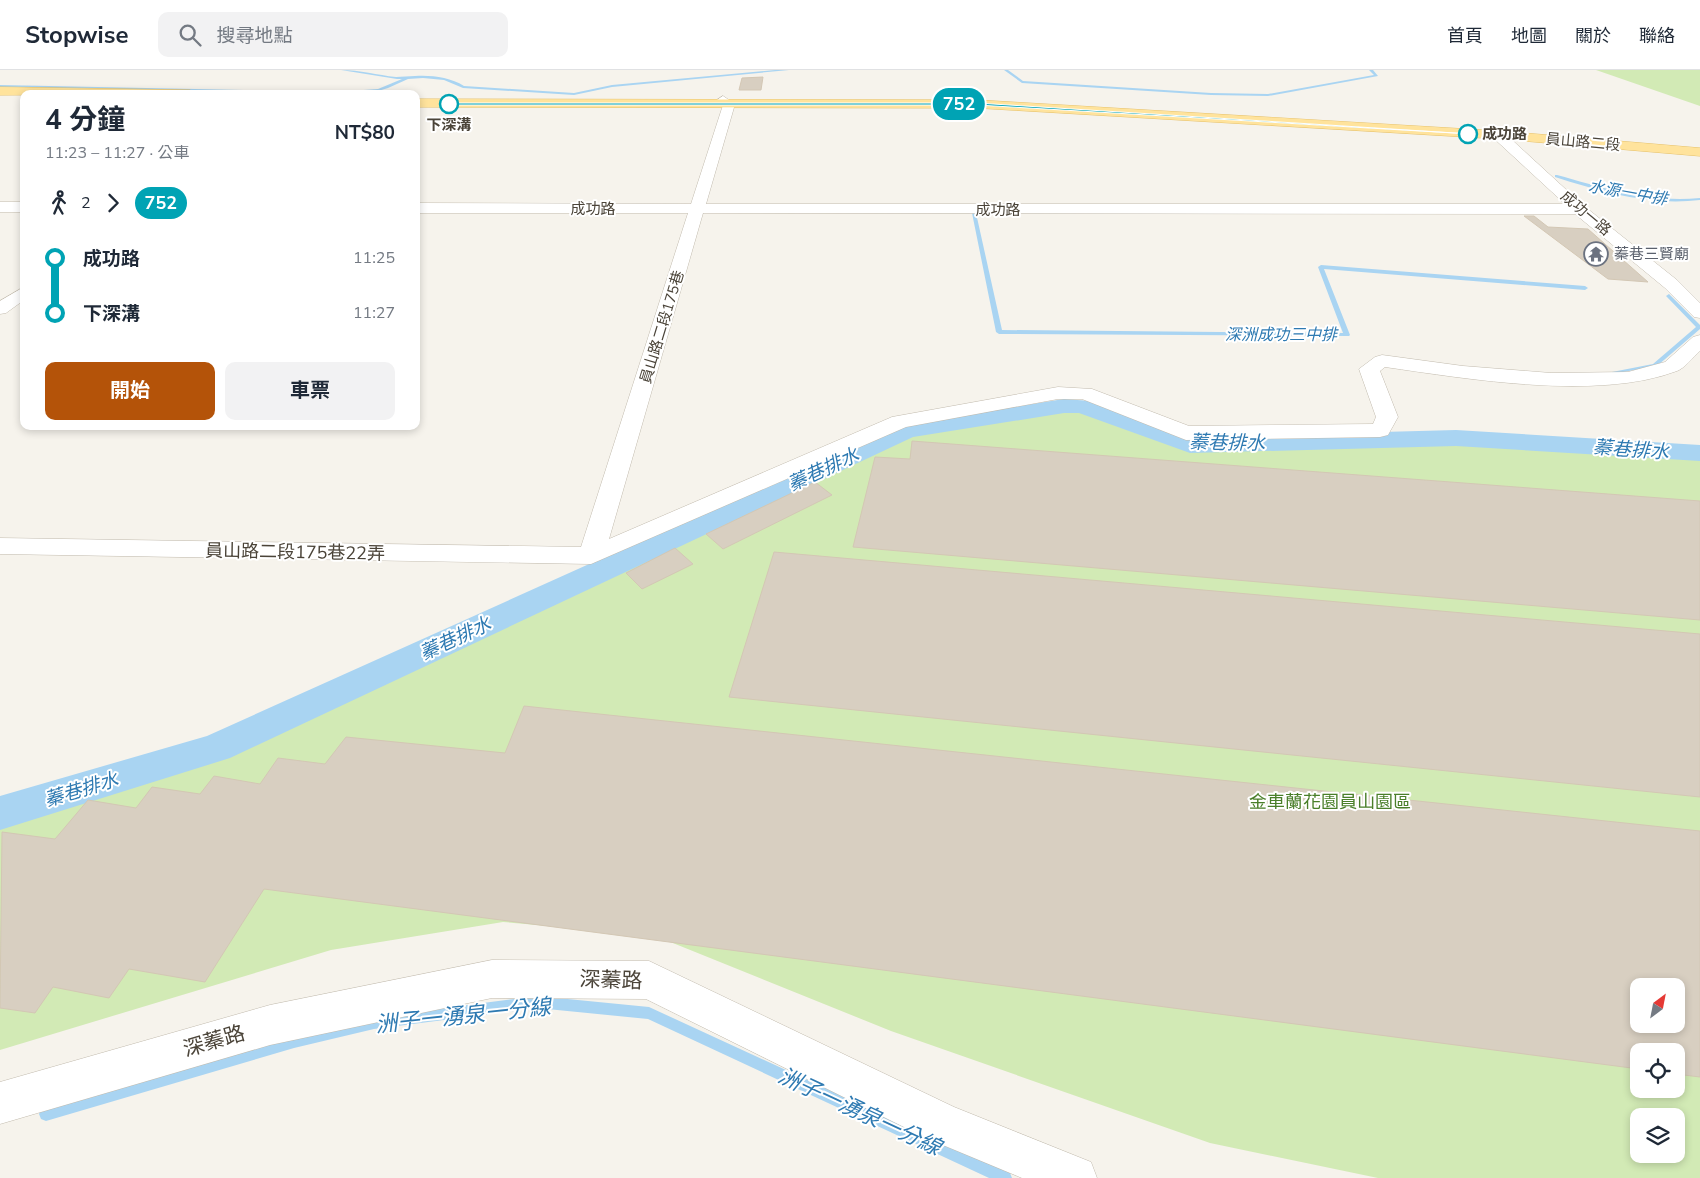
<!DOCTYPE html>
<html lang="zh-TW">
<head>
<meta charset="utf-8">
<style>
  :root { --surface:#fff; --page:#f2f2f3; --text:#1f2937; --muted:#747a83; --line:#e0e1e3; --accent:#b45309 }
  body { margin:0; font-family:"Nunito Sans","Noto Sans TC",sans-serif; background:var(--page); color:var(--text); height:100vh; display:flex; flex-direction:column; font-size:19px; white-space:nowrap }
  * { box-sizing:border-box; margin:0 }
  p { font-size:16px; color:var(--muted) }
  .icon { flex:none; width:28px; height:28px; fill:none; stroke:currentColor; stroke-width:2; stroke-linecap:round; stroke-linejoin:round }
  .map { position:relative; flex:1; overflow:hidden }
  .side { position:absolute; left:20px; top:20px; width:400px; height:340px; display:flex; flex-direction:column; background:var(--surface); border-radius:10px; box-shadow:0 2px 8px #0003 }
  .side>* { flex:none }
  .badge { padding:0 10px; border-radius:16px; font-size:18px; line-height:32px }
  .needle { width:32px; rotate:32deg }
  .tools { position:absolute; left:1630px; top:908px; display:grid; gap:10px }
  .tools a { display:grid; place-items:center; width:55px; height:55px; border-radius:10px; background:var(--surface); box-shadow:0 2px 8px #0003; font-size:25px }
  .map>.badge { position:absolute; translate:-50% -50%; box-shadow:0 0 0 2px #fff }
  .legs { display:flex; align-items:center; gap:8px; height:55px; padding:0 25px; font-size:16px }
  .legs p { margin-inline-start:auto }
  .overview { display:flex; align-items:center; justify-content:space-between; height:85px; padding:0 25px }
  h1 { font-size:28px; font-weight:700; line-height:38px }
  .cta { display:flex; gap:10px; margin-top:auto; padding:10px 25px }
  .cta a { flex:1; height:58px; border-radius:10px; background:var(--accent); color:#fff; font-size:20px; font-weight:700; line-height:58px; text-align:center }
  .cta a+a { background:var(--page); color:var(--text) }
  ul { padding:0 25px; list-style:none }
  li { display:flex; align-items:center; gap:18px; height:55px; font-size:19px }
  li i { display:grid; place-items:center; width:8px; height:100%; margin:0 6px; background:currentColor }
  li i::after { content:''; width:12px; height:12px; margin:-6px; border:4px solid; border-radius:50%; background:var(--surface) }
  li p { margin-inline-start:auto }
  li:first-child i { background:linear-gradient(#0000 50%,currentColor 0) }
  li:last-child i { background:linear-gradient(currentColor 50%,#0000 0) }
  header { display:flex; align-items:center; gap:30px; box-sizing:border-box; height:70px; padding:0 25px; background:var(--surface); border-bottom:1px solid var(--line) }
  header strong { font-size:24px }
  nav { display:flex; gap:28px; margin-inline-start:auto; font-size:18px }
  .search { width:350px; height:45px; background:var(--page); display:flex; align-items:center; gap:12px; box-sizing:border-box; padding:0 18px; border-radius:10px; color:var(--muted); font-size:19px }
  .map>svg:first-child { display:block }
  .green { fill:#d2eab5; fill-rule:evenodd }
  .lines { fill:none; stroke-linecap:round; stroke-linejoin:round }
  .stream { fill:#a9d4f2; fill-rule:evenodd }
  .canal { fill:#a9d4f2; fill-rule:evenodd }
  .building { fill:#d8cfc1; stroke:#d3c7b4; fill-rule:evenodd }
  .street-casing { stroke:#c2bbae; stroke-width:1 }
  .primary-casing { stroke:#e6c16a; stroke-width:1 }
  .street { fill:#fff; fill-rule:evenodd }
  .primary { fill:#ffe39c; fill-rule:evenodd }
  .line-1 { fill:#00a3b4; stroke:#fff }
  .stop-1-dot { fill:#fff; stroke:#00a3b4; stroke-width:2.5 }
  .labels { text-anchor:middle; stroke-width:4; stroke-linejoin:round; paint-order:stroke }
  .far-stop-label { font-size:15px; font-weight:bold; fill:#4b4439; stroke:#fff }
  .far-street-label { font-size:15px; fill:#4b4439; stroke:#fff }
  .far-worship-label { font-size:15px; fill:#5b616d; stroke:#fff; text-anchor:start }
  .far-water-label { font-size:16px; font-style:italic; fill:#2e7ab2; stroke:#fff }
  .street-label { font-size:18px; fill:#4b4439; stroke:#fff }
  .park-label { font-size:18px; fill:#4a7f2a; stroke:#fff }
  .water-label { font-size:19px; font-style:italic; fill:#2e7ab2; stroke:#fff }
  .near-street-label { font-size:21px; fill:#4b4439; stroke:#fff }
  .near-water-label { font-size:22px; font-style:italic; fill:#2e7ab2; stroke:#fff }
</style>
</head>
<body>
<header>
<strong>Stopwise</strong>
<div class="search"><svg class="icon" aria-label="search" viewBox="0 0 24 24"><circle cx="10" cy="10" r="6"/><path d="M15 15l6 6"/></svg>搜尋地點</div>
<nav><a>首頁</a><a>地圖</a><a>關於</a><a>聯絡</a></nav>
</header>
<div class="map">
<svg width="1700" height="1108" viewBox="0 0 1700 1108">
  <rect width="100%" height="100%" fill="#f6f3ec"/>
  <path class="green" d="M1596 0H1700V36Z
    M1079 340 1178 377 1515 371 1700 384V1108H1378L1210 1073 891 961 653 865 503 852 331 880 0 980V754L235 678 605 502 913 364ZM1639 916H1676V954H1639ZM1639 981H1676V1019H1639ZM1639 1046H1676V1084H1639Z"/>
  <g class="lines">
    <path class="stream" d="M341 0C360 0 377 5 396 7 402 7 409 6 415 6 431 5 450 7 464 16L574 23 612 15 775 0H789L612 17 574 25 463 18 444 10 423 8 408 9 388 18 378 21 343 24 0 17V15L335 22 378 19 402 9H397Z
      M1004 0H1008L1023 11 1211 23 1268 24 1374 5 1369 0H1373L1378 6 1268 26 1211 25 1022 13Z
      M1557 105C1604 118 1650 133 1700 128V130C1650 136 1602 122 1555 107V105Z
      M974 142 976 143 1002 260 1343 263 1318 197 1321 195 1585 216 1588 218 1585 220 1324 199 1350 265 1349 266 999 264 996 262 972 143Z
      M1669 224 1700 255V259L1657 296 1612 304V302L1653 294 1696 257 1667 227 1666 226Z
      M537 926 649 937 1010 1103 1012 1108H989L648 949 537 938 374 959 294 978 46 1051 41 1049 39 1044 41 1039 46 1037 294 966 374 947Z"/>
    <path class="canal" d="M1064 329 1091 331 1193 367 1456 360 1700 375V391L1456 376 1190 383 1079 343H1064L913 367 230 688 0 760V726L207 666 898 355Z"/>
  </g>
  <path class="building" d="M763 7 761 20H739L742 8Z
    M1524 146H1534L1548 157 1588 159 1648 212 1608 209Z
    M912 371 1700 431V550L853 477 875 387 910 389Z
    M815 412 832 425 723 479 706 464Z
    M675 478 693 494 642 519 626 503Z
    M774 482 1700 564V727L729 627Z
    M524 636 1700 761V1007L1676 1004V981H1639V999L264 819 205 912 129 899 109 928 53 917 35 943 0 938 2 762 55 769 88 730 136 738 152 717 200 724 214 706 260 714 278 688 325 694 346 667 505 683ZM1639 916H1676V954H1639Z"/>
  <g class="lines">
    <g class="street-casing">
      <path id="street" d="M723 26 735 34 706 134H1565L1489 64 1488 61 1489 58H1499L1584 136 1677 210 1700 233V248L1694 247 1665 218 1575 144 703 143 609 469 892 347 1058 317 1092 319 1189 356 1373 354 1376 347 1359 299 1375 287 1382 285 1463 296 1551 303 1628 302 1665 292 1693 267 1700 265V281C1693 287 1685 298 1677 301 1598 331 1469 309 1385 297L1380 301 1398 347 1388 365 1380 367 1186 370 1082 329H1058L906 357 591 494 0 484V468L581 477 688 143H416V133L691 134 723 35 717 30Z
        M0 132H24V142H0Z
        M24 217V230L6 243 0 244V231Z
        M492 890 649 891 954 1037 1091 1092 1097 1108H1022L926 1068 646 929 492 928 270 975 0 1054V1012L270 935Z"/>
    </g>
    <g class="primary-casing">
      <path id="primary" d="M0 17 190 20 196 24 0 25Z
        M416 29 977 30 1500 61 1700 78V86L1500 69 977 38 416 37Z"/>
    </g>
    <use href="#street" class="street"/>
    <use href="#primary" class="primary"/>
  </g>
  <path class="line-1" d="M448 33H977L1471 64 977 35H449Z"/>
  <defs>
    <g id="temple-ring" transform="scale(1.25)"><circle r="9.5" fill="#fff" stroke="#6b7280" stroke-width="1.5"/><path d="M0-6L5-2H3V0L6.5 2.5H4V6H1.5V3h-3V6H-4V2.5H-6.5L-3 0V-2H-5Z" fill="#6b7280"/></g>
  </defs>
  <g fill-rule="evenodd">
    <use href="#temple-ring" x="1596" y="184"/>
  </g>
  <g class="stop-1-dot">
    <circle cx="449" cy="34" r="9"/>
    <circle cx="1468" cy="64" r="9"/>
  </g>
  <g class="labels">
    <g class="far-stop-label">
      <text x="449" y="60">下深溝</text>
      <text x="1482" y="69" text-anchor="start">成功路</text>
    </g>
    <g class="far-street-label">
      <text transform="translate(1583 72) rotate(5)" y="5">員山路二段</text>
      <text x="593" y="144">成功路</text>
      <text x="998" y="145">成功路</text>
      <text transform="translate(1586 143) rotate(40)" y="5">成功一路</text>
      <text transform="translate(662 257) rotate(-73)" y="5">員山路二段175巷</text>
    </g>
    <g class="far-worship-label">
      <text x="1614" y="189">蓁巷三賢廟</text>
    </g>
    <g class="far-water-label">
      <text transform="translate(1628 122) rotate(10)" y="6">水源一中排</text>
      <text x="1281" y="270">深洲成功三中排</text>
    </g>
    <g class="street-label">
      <text transform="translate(295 482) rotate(1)" y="6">員山路二段175巷22弄</text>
    </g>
    <g class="park-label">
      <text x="1330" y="738">金車蘭花園員山園區</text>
    </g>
    <g class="water-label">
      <text transform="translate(1227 372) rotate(1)" y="7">蓁巷排水</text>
      <text transform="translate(1631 379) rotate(4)" y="7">蓁巷排水</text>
      <text transform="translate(823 399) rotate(-25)" y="7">蓁巷排水</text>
      <text transform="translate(455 568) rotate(-25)" y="7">蓁巷排水</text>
      <text transform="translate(81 719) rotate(-17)" y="7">蓁巷排水</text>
    </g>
    <g class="near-street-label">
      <text transform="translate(611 910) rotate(2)" y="7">深蓁路</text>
      <text transform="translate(214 971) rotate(-16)" y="7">深蓁路</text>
    </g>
    <g class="near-water-label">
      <text transform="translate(463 945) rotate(-6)" y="8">洲子一湧泉一分線</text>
      <text transform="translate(860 1041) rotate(25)" y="8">洲子一湧泉一分線</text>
    </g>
  </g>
</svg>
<div class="tools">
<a><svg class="needle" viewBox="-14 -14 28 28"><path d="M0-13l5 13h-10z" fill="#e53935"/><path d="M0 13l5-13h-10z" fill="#747a83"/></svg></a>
<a><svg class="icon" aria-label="locate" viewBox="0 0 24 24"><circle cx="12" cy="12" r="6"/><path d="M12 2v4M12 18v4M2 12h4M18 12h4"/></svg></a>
<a><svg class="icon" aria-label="layers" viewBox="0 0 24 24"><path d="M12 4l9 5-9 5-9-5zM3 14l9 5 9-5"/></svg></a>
</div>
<b class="badge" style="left:959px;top:34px;background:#00a3b4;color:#fff">752</b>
<section class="side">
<div class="overview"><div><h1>4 分鐘</h1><p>11:23 – 11:27 · 公車</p></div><b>NT$80</b></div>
<div class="legs"><svg class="icon" aria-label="walk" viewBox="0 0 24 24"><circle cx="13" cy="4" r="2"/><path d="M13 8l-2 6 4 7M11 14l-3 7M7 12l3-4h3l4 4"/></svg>2<svg class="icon" aria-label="forward" viewBox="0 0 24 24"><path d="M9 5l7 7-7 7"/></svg><b class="badge" style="background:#00a3b4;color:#fff">752</b></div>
<ul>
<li><i style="color:#00a3b4"></i><b>成功路</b><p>11:25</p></li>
<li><i style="color:#00a3b4"></i><b>下深溝</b><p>11:27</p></li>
</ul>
<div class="cta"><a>開始</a><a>車票</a></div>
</section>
</div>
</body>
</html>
